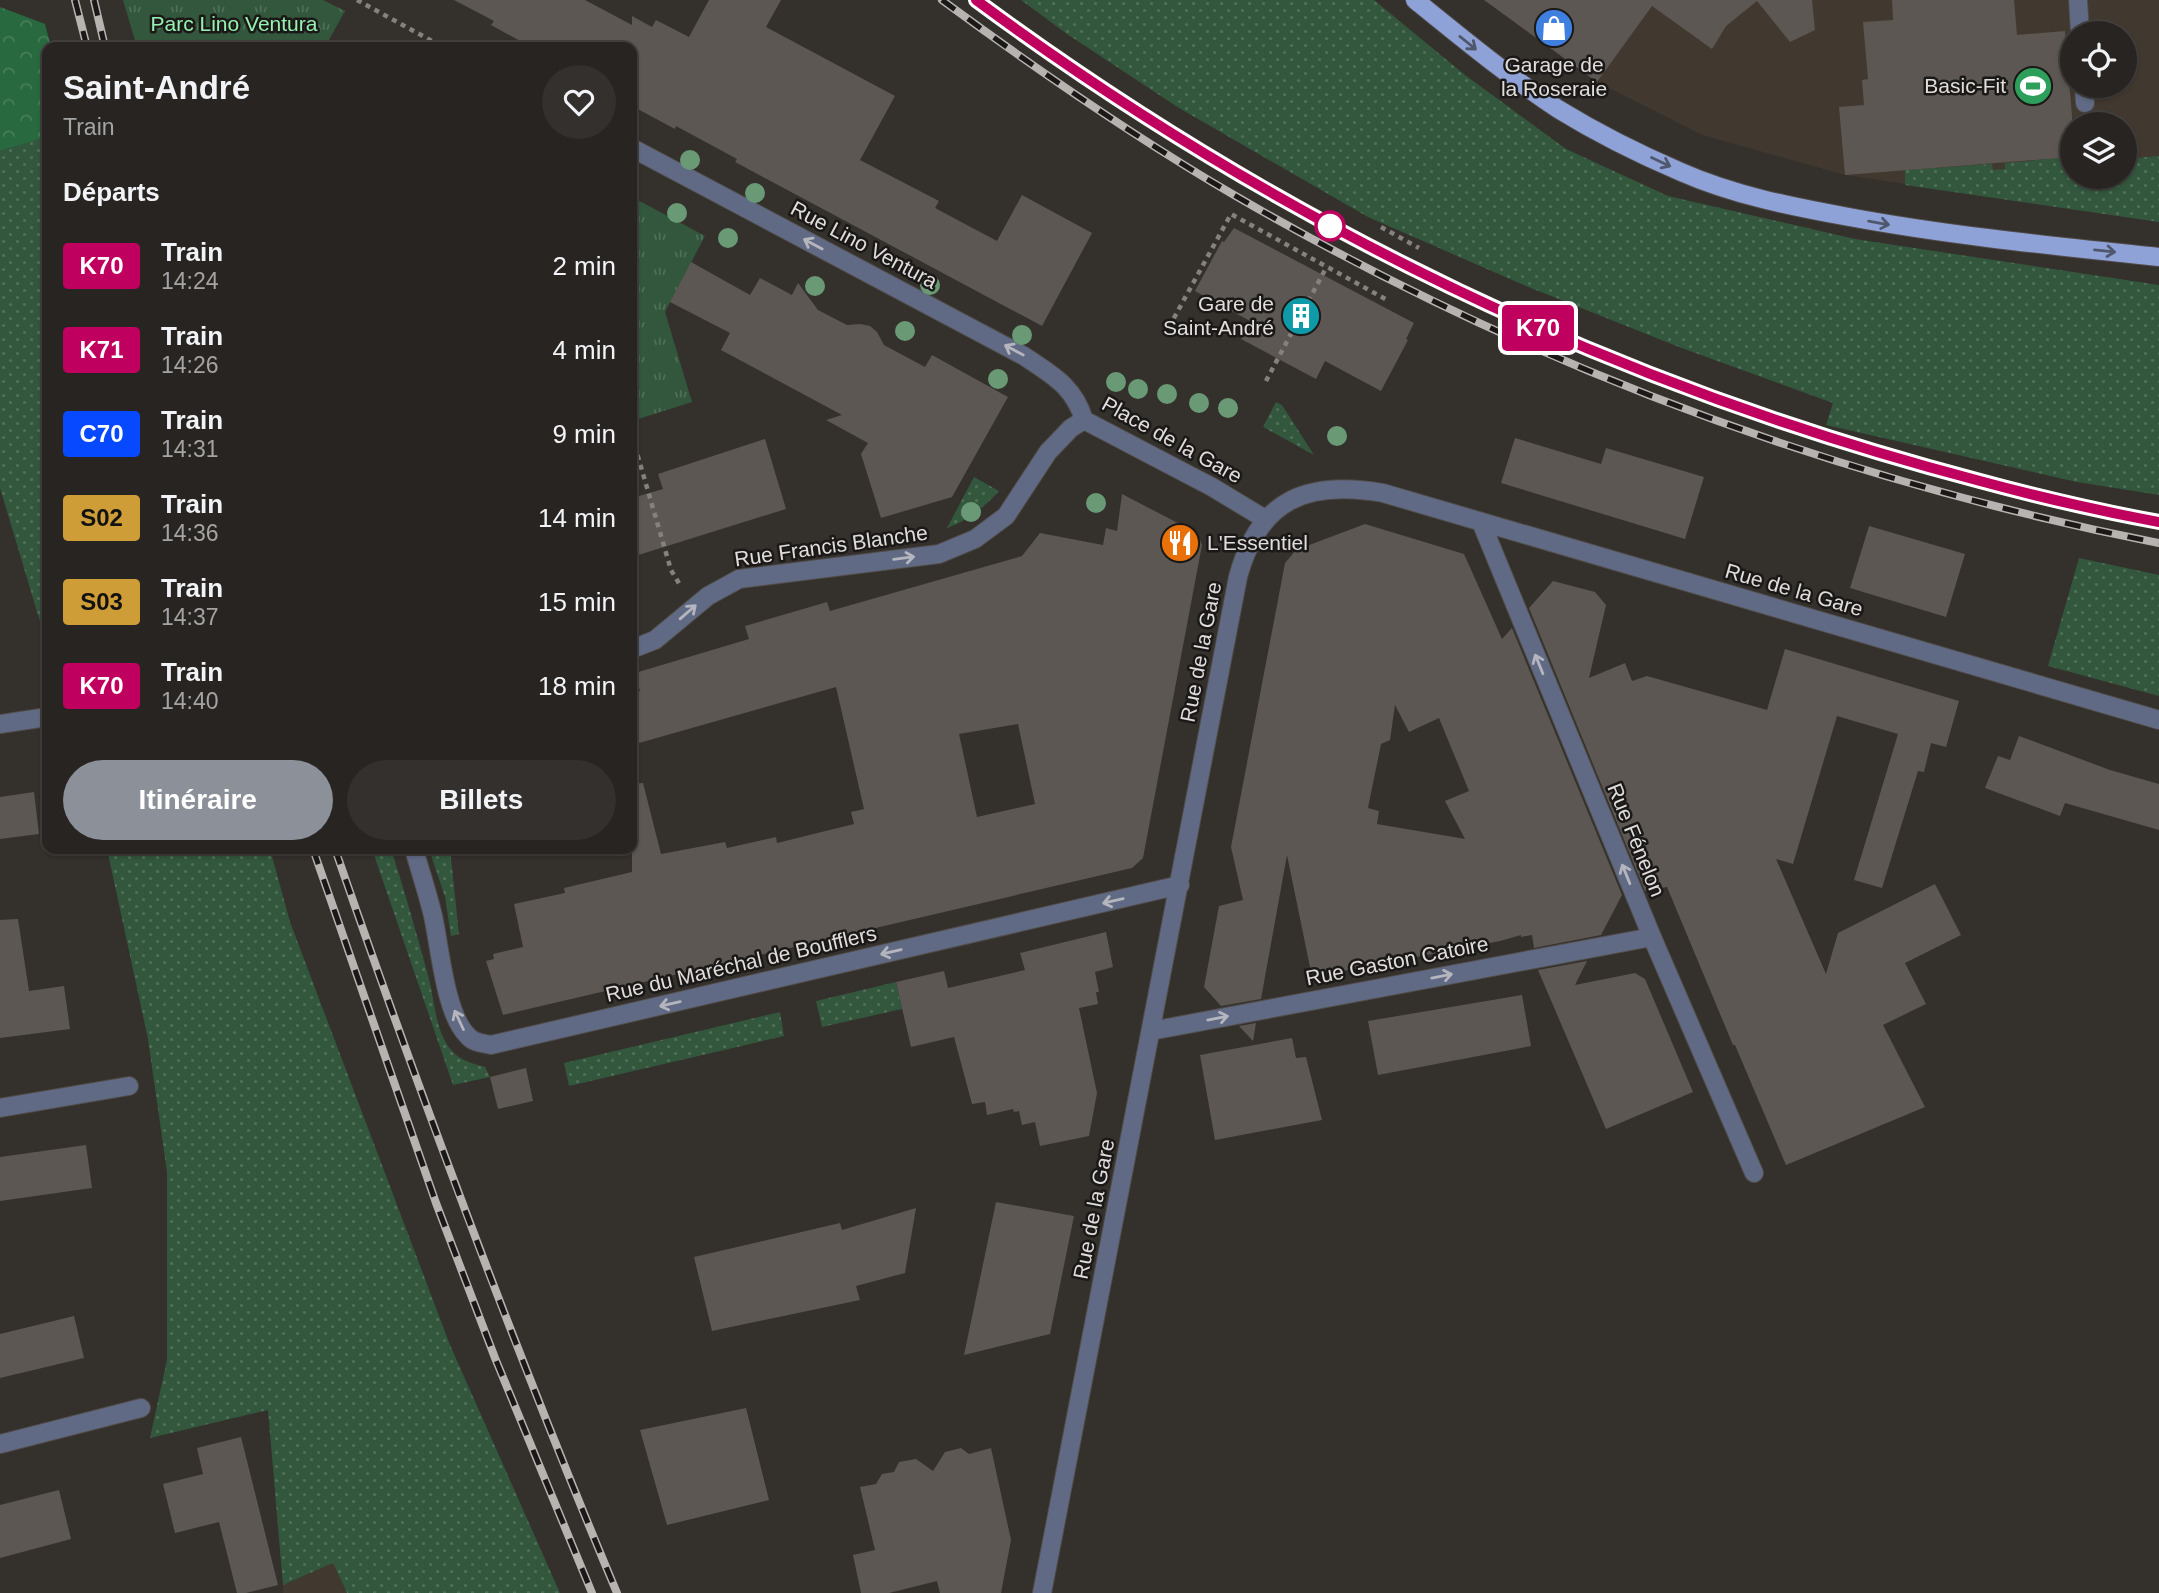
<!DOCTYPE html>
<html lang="fr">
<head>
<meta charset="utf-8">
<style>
  :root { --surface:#272421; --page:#33302e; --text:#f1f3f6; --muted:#a4a4a5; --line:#43413f; --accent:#8c9099 }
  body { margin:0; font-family:Helvetica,sans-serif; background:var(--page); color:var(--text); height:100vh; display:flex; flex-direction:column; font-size:26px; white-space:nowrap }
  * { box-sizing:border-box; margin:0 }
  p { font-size:23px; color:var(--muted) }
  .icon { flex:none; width:38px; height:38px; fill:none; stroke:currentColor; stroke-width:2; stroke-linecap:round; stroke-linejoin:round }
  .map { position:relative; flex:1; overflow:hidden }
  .side { position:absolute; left:42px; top:42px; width:595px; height:812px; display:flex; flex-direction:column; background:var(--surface); border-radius:14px; box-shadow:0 2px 5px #0004,0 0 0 2px var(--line) }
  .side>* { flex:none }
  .badge { padding:0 14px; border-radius:5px; font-size:24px; line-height:46px }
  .tools { position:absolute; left:2060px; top:21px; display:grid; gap:14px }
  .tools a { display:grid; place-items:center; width:77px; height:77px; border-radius:50%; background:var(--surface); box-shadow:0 2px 5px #0004,0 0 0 2px var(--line); font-size:35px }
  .map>.badge { position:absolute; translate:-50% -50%; box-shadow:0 0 0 4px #fff }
  h2 { padding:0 21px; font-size:26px; line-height:63px }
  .round { display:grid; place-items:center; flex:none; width:74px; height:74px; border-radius:37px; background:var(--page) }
  .overview { display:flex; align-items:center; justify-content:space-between; height:119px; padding:0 21px }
  h1 { font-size:33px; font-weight:700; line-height:52px }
  .action { display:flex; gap:14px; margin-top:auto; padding:14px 21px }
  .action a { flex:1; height:80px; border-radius:42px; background:var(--accent); color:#fff; font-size:28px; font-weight:700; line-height:80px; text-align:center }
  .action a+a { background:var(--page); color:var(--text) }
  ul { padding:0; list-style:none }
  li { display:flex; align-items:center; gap:21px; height:84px; padding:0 21px }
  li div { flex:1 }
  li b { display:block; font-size:26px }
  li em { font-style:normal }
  li .badge { min-width:77px; font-weight:700; text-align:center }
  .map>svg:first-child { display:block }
  .built { fill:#41382f; fill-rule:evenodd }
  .grass { fill:url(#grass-dots) }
  .forest { fill:url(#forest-crowns) }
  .park { fill:url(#park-tufts) }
  .building { fill:#5c5752; fill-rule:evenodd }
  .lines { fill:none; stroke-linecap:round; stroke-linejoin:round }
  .minor-casing { stroke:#504c48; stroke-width:20 }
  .major-casing { stroke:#504c48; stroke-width:20 }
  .path { stroke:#85817e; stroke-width:4.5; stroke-dasharray:5 5; stroke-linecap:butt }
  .minor { stroke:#616a84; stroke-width:18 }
  .major { stroke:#8fa2d7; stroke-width:18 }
  .rail-casing { stroke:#b6b3b1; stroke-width:8 }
  .rail { stroke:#1a1917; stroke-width:5; stroke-dasharray:16; stroke-linecap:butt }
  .tree { fill:#6a9a75 }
  .oneway { stroke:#4f576d }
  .oneway2 { stroke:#b4b5bd }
  .line-casing { stroke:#fff; stroke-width:16 }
  .line { stroke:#bf005f; stroke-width:10 }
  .stop-dot { fill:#fff; stroke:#bf005f; stroke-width:3.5 }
  .labels { text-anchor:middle; stroke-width:5; stroke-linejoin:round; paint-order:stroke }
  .park-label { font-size:21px; fill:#96f1b0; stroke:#1a1917 }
  .poi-label { font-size:21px; fill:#e0dddb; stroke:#1a1917; text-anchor:end }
  .street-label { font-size:21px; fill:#e0dddb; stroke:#1a1917 }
</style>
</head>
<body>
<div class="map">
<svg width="2159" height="1593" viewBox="0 0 2159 1593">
  <defs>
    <pattern id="grass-dots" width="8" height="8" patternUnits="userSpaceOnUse" patternTransform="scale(1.75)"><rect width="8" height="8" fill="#32573d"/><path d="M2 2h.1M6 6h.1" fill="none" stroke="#4f6f58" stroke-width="1.8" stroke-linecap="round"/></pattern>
    <pattern id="forest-crowns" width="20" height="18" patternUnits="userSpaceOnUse" patternTransform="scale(1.75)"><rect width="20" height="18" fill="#28693f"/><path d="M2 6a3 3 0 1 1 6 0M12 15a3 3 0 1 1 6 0" fill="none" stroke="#477e5a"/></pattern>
    <pattern id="park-tufts" width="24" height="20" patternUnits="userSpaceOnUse" patternTransform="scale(1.75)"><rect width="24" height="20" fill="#32573d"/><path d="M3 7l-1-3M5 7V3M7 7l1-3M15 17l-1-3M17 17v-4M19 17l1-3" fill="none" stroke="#4f6f58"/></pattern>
  </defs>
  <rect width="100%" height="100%" fill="#34302c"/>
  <path class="built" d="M1522 0H2159V222L1845 175 1702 135 1597 82 1515 23 1523 12ZM2072 33H2124V86H2072ZM2072 124H2124V177H2072Z
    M333 1563 347 1593H283V1585Z"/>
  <path class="grass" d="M1021 0H1374L1465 75 1566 149 1668 196 1855 239 2159 285V495L2077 482 1826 425 1833 403 1679 347 1526 286 1368 217 1179 108 1067 34Z
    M47 137V645L0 488V151Z
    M2159 156V222L1905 185V170L1992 164 1993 170 2005 169V163L2072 157V177H2124L2125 159Z
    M1276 402 1282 405 1314 455 1263 427Z
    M974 477 999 491C983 508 969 520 947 528Z
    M2079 558 2159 575V696L2048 666Z
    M107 849H270L290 922 450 1345 560 1593H347L333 1563 283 1585 268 1410 150 1438 167 1360V1172L148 1039Z
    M372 849H391C405 892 417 935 429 979 435 1002 435 1032 452 1051 460 1060 473 1064 485 1067L490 1077 453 1085Z
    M429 849H450L459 934 451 936 445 897Z
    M896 982 902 1009 822 1027 816 1001Z
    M780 1012 784 1036 569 1086 564 1063Z"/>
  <path class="forest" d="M0 7 45 24 51 47H47V137L0 151Z"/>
  <path class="park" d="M123 0H323L345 11 325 47H137Z
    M632 197 705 236 665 312 692 402 632 421Z"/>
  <path class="building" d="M454 0H585L632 25V16L652 27 656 20 689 37 709 0H781L766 27 895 96 860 160 939 201 935 208 997 241 1022 195 1092 233 1042 326 735 162 737 159 676 126 675 129 632 106V47H531L491 25 494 21Z
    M1484 0H1812L1815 30 1790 42 1757 1 1726 26 1712 49 1652 6 1597 82Z
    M1892 0H2014L2017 35 2065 31 2072 116V157L1845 175 1839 107 1864 105 1862 80 1868 79 1863 22 1893 20Z
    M1234 228 1414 323 1406 339 1408 340 1381 391 1325 361 1316 379 1241 339 1250 321 1195 291 1222 241 1224 242Z
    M691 262 750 295 760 278 792 295 798 283 818 310 847 325 860 324 870 326 877 332 884 345 925 367 932 355 1008 397 952 497 881 518 861 454 868 443 826 420 842 415 721 350 730 333 670 302Z
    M1515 438 1601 464 1606 448 1704 477 1685 539 1501 483Z
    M765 439 786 509 632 557V498L663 489 658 474Z
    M1122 494 1197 533 1202 545 1143 858 1132 868 503 1015 486 961 494 959 493 954 523 947 514 904 565 893 564 888 632 872V784L643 783 661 854 725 842 727 848 776 837 777 843 854 824 851 812 864 809 836 687 632 745V693L640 691 635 673 749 639 745 626 827 602 830 611 1022 556 1040 533 1103 545 1106 528 1117 531ZM1018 724 1035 804 977 817 959 734Z
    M1365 524 1464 554 1502 639 1512 628 1622 895 1601 935 1534 948 1532 935 1521 937V935L1500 941 1312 977 1287 855 1261 999 1221 1006 1204 987 1219 906 1243 900 1231 847 1285 563 1296 550ZM1395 705 1409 732 1439 718 1469 791 1445 801 1465 839 1377 824 1379 811 1368 808 1381 744 1390 740Z
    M1869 526 1965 554 1946 617 1850 588Z
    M1553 581 1595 592 1606 605 1589 678 1625 663 1632 681 1647 676 1767 710 1785 649 1959 701 1946 747 1931 743 1924 772 1918 771 1882 888 1854 880 1898 734 1837 716 1793 864 1776 859 1826 974 1838 933 1935 884 1961 935 1905 963 1926 1004 1883 1025 1925 1107 1786 1165 1735 1045H1733L1667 887 1645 891 1529 608Z
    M2019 736 2110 770 2159 784V830L2065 803 2060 816 1985 788 1998 756 2010 760Z
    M34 792 39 834 0 839V797Z
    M18 919 29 991 64 986 70 1029 0 1038V920Z
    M1106 932 1113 967 1095 972 1099 992H1096L1098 1004 1079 1008 1097 1093 1089 1136 1040 1146 1035 1122 1022 1125 1019 1111 1014 1112 1013 1109 987 1115 985 1102 972 1104 954 1037 911 1047 896 982 944 971 948 988 1025 970 1020 953Z
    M1587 961 1575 985 1635 973 1645 979 1693 1092 1606 1129 1538 970Z
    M1522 995 1531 1046 1378 1075 1368 1021Z
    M1256 1023 1253 1041 1239 1026Z
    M1292 1038 1296 1058 1306 1057 1322 1120 1215 1140 1200 1055Z
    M526 1068 533 1101 498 1109 490 1077Z
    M86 1145 92 1188 0 1201V1157Z
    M996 1202 1074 1216 1050 1334 964 1355Z
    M916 1208 905 1273 856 1286 860 1300 712 1331 694 1257 840 1223 842 1230Z
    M74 1316 84 1358 0 1378V1334Z
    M746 1408 769 1500 667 1525 640 1430Z
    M241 1437 278 1585 246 1593H237L219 1522 175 1533 163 1484 203 1474 197 1448Z
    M961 1448 969 1454 991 1448 1011 1540 1001 1593H940L937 1581 889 1593H861L853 1555 875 1550 860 1487 876 1484 882 1474 894 1472 899 1462 916 1459 933 1471 945 1452Z
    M59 1490 71 1539 0 1558V1505Z"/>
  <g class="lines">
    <g class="minor-casing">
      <path id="minor" d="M2078 0 2080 33
        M2084 86 2085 103
        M632 148 1024 356C1052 375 1074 386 1084 420L1212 487 1265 519
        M1481 522 1652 937 1754 1173
        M632 649 655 640 708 596 739 579 939 554 975 539 1006 516 1048 452 1071 428 1084 420
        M0 724 47 717
        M414 849C420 871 428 894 433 916 440 947 445 1013 467 1035 473 1043 482 1043 491 1045L1180 885
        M1151 1031 1652 937
        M0 1108 129 1086
        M0 1444 141 1408
        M1042 1593 1238 577C1259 499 1307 480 1383 493L2159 720"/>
    </g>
    <g class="major-casing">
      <path id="major" d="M1415 0C1462 38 1508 76 1558 109 1597 133 1639 154 1681 172 1733 195 1793 207 1849 217 1952 236 2055 246 2159 257"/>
    </g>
    <path class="path" d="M357 0 443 47
      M1381 227 1419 248
      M1169 327 1231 214 1389 301
      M1266 381 1327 266
      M632 436 671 570 680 585"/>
    <use href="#minor" class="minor"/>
    <use href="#major" class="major"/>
    <g class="rail-casing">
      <path id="rail" d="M75 0 87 47
        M94 0 105 47
        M942 0C1036 69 1133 136 1234 195 1521 362 1833 479 2159 543
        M976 0C1267 214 1593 376 1942 471 2014 491 2086 509 2159 522
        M313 849 436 1203 495 1358 592 1593
        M335 849C422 1100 514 1348 617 1593"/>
    </g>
    <use href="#rail" class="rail"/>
  </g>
  <g class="tree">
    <circle cx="690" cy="160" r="10"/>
    <circle cx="755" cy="193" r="10"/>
    <circle cx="677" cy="213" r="10"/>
    <circle cx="728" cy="238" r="10"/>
    <circle cx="930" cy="285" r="10"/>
    <circle cx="815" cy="286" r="10"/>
    <circle cx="905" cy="331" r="10"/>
    <circle cx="1022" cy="335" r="10"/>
    <circle cx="998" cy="379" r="10"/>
    <circle cx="1116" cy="382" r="10"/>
    <circle cx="1138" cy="389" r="10"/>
    <circle cx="1167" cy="394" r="10"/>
    <circle cx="1199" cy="403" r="10"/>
    <circle cx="1228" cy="408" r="10"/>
    <circle cx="1337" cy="436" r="10"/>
    <circle cx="1096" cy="503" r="10"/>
    <circle cx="971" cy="512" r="10"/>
  </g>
  <defs><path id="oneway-shaft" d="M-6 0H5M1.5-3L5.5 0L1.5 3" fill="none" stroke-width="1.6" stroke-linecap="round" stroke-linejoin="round" transform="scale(1.75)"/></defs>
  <g class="oneway">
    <use href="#oneway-shaft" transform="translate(1468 43) rotate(39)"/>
    <use href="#oneway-shaft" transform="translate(1661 162) rotate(25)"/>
    <use href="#oneway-shaft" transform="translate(1879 223) rotate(10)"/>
    <use href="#oneway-shaft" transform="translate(2105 251) rotate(6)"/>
  </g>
  <g class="oneway2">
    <use href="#oneway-shaft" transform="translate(813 244) rotate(-152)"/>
    <use href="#oneway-shaft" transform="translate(1014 350) rotate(-152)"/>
    <use href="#oneway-shaft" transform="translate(904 558) rotate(-7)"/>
    <use href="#oneway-shaft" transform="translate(688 612) rotate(-41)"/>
    <use href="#oneway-shaft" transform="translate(1539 664) rotate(-112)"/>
    <use href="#oneway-shaft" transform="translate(1626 874) rotate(-112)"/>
    <use href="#oneway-shaft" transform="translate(1113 901) rotate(167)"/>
    <use href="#oneway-shaft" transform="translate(891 952) rotate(167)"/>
    <use href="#oneway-shaft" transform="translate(1442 976) rotate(-11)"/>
    <use href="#oneway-shaft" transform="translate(670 1004) rotate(167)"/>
    <use href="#oneway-shaft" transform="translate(1218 1018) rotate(-11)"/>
    <use href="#oneway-shaft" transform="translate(459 1020) rotate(-115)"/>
  </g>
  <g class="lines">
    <g class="line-casing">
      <path id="line" d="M976 0C1279 224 1616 386 1980 481 2039 497 2099 511 2159 522"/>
    </g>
    <use href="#line" class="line"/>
  </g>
  <defs>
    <g id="shop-disc" transform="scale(2.0125)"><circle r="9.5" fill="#3f7fe0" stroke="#1a1917"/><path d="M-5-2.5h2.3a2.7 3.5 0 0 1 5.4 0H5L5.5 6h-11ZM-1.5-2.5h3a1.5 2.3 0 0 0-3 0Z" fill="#fff"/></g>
    <g id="stadium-disc" transform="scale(2.0125)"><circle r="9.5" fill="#2e9e5b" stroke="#1a1917"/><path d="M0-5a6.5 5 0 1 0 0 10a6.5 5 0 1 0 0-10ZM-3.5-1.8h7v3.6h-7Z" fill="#fff"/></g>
    <g id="building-disc" transform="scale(2.0125)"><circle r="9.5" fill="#0f9aa8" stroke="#1a1917"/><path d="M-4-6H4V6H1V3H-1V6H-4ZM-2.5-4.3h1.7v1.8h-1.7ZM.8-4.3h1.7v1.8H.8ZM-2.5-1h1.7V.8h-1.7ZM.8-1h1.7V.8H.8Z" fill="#fff"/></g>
    <g id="restaurant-disc" transform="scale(2.0125)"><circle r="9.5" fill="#e8710a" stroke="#1a1917"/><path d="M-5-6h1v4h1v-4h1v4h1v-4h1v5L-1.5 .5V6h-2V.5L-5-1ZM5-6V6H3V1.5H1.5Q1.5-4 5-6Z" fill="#fff"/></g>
  </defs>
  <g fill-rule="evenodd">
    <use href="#shop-disc" x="1554" y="28"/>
    <use href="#stadium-disc" x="2033" y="86"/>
    <use href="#building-disc" x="1301" y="316"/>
    <use href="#restaurant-disc" x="1180" y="543"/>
  </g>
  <circle class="stop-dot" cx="1330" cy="226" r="14"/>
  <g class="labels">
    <g class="park-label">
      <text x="234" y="31">Parc Lino Ventura</text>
    </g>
    <g class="poi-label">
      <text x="1554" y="72" text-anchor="middle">Garage de<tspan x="1554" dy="24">la Roseraie</tspan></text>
      <text x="2006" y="93">Basic-Fit</text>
      <text x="1274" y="311">Gare de<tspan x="1274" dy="24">Saint-André</tspan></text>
      <text x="1207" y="550" text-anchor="start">L'Essentiel</text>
    </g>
    <g class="street-label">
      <text transform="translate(864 245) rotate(28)" y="7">Rue Lino Ventura</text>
      <text transform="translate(1172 440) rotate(29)" y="7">Place de la Gare</text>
      <text transform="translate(831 546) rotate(-8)" y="7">Rue Francis Blanche</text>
      <text transform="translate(1794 590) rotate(16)" y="7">Rue de la Gare</text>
      <text transform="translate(1201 652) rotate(-79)" y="7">Rue de la Gare</text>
      <text transform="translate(1636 840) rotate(68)" y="7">Rue Fénelon</text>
      <text transform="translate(1397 961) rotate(-11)" y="7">Rue Gaston Catoire</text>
      <text transform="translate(741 964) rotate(-13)" y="7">Rue du Maréchal de Boufflers</text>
      <text transform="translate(1094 1209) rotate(-79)" y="7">Rue de la Gare</text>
    </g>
  </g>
</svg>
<div class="tools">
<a><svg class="icon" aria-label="locate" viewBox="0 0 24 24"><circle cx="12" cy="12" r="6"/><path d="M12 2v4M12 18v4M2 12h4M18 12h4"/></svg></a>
<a><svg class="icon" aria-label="layers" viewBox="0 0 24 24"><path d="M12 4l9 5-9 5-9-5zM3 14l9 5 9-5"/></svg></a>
</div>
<b class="badge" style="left:1538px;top:328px;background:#bf005f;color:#fff">K70</b>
<section class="side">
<div class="overview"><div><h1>Saint-André</h1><p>Train</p></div><a class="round"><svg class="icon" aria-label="heart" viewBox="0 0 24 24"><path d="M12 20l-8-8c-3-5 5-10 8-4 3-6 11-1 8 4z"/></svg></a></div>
<h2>Départs</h2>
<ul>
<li><span class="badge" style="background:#bf005f;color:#fff">K70</span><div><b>Train</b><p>14:24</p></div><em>2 min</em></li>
<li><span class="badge" style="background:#bf005f;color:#fff">K71</span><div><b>Train</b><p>14:26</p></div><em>4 min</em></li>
<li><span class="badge" style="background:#0749ff;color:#fff">C70</span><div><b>Train</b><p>14:31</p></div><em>9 min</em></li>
<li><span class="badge" style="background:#cf9d38;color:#111">S02</span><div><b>Train</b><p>14:36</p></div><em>14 min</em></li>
<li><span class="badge" style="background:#cf9d38;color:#111">S03</span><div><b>Train</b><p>14:37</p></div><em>15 min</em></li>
<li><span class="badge" style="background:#bf005f;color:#fff">K70</span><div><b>Train</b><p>14:40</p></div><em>18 min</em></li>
</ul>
<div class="action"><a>Itinéraire</a><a>Billets</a></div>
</section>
</div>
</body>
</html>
